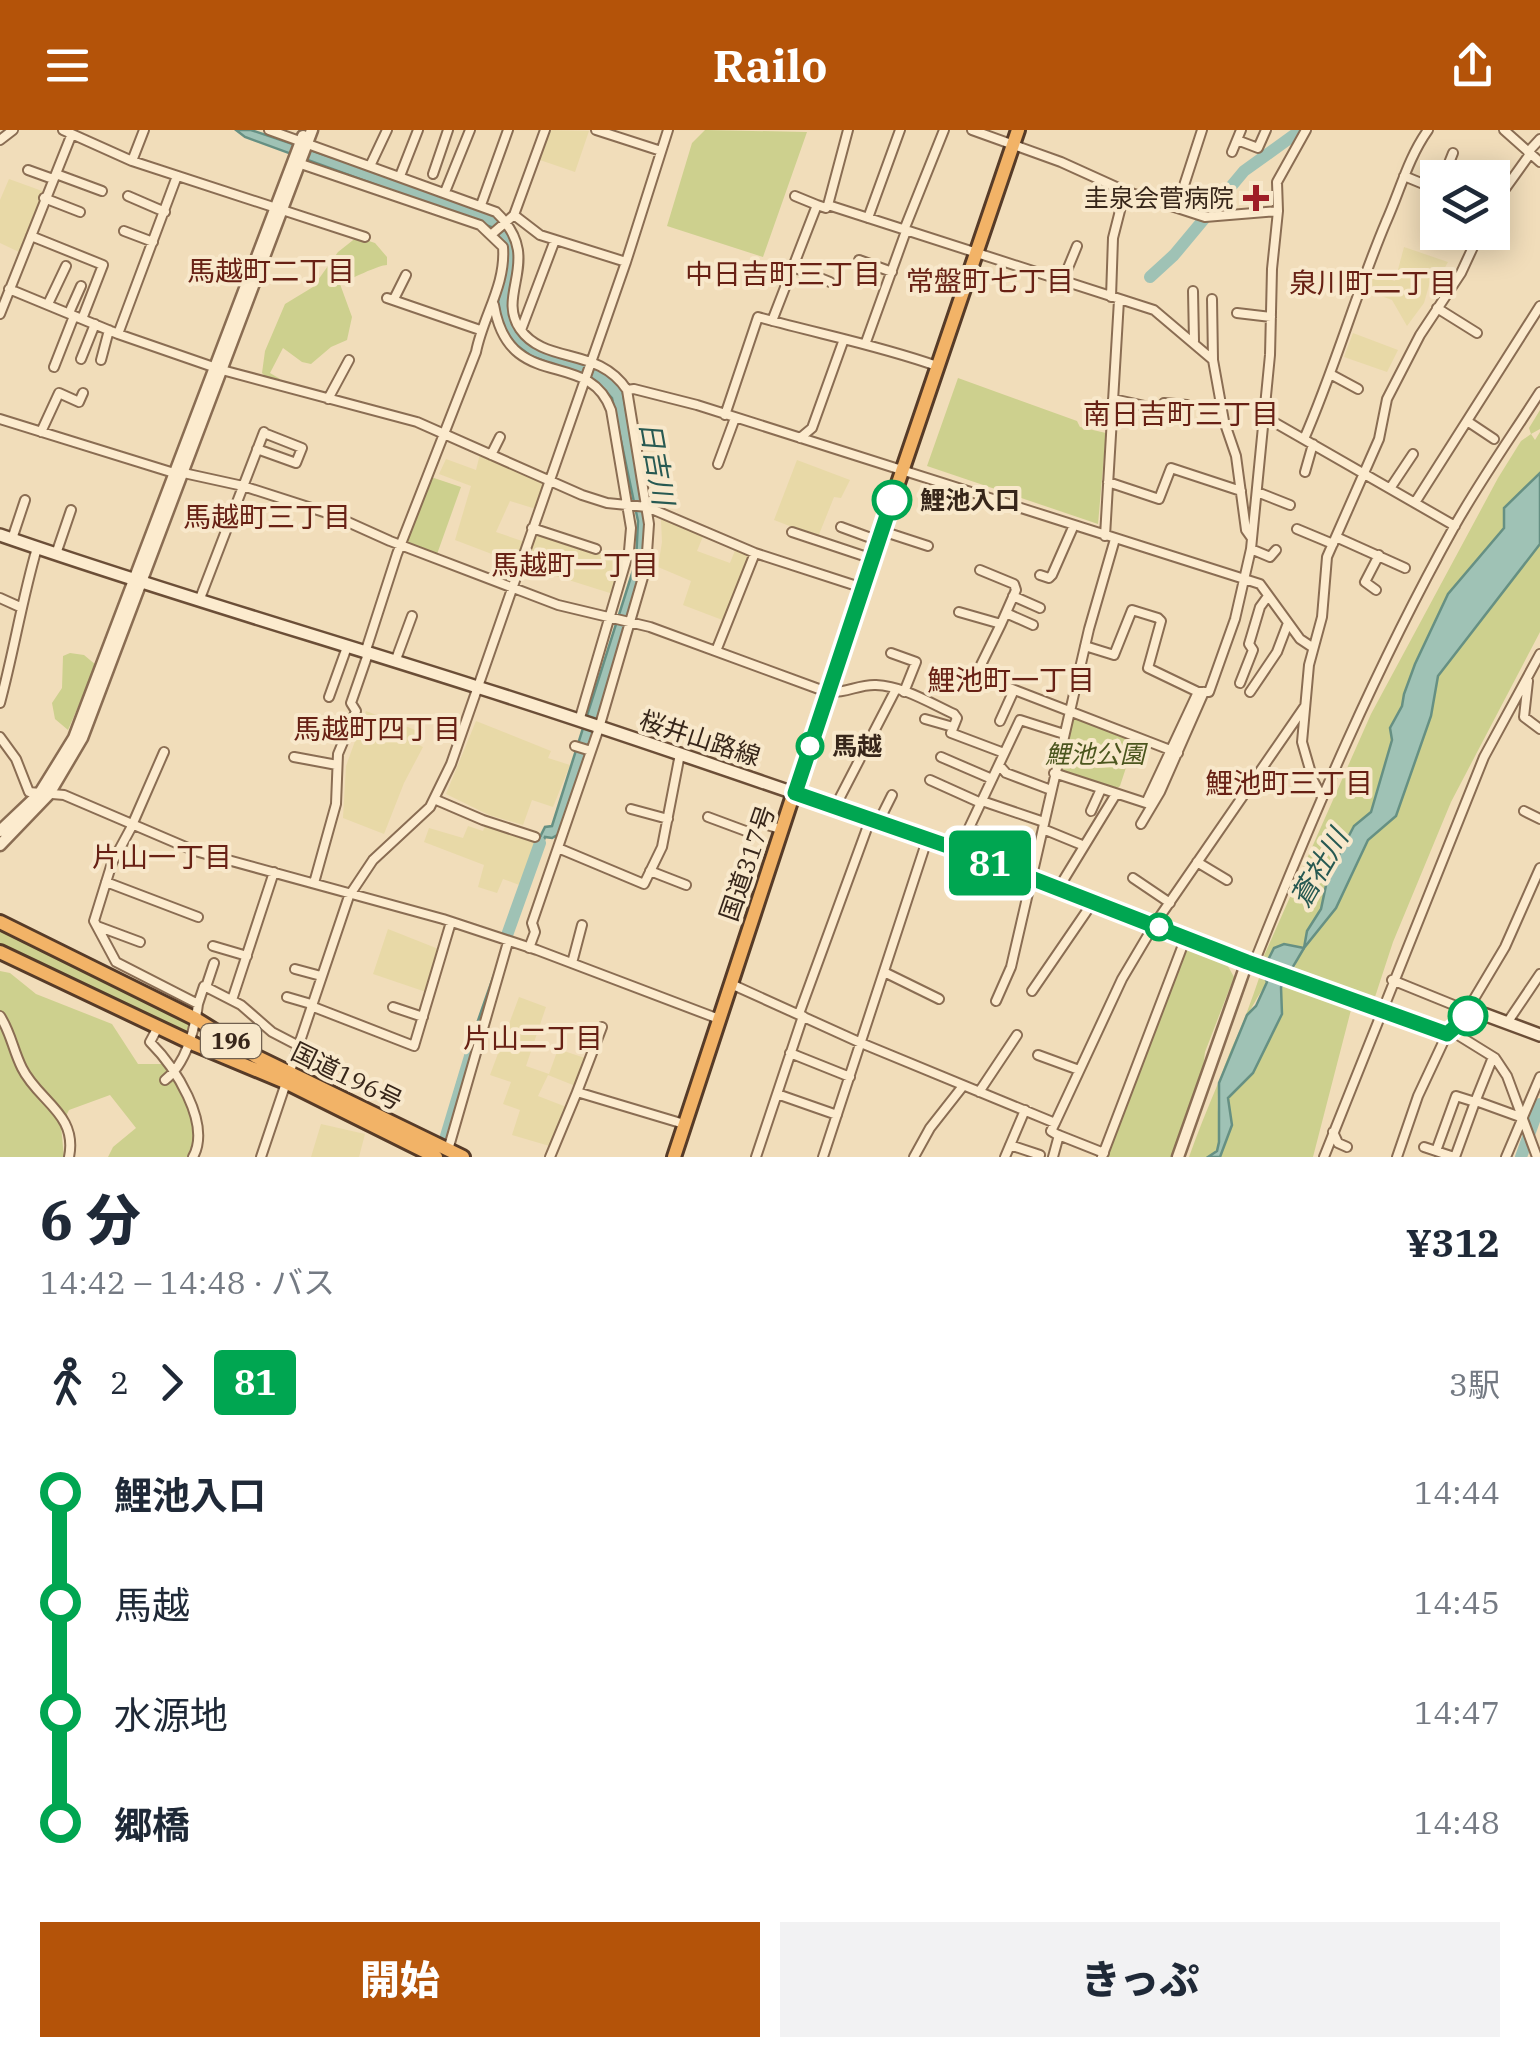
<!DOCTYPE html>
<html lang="ja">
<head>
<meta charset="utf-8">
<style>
  :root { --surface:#fff; --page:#f2f2f3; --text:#1f2937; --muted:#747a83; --accent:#b45309 }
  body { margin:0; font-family:"IBM Plex Serif","Noto Sans JP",serif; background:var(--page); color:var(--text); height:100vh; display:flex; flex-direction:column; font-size:38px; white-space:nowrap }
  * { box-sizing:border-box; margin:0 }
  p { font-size:32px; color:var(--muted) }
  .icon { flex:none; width:55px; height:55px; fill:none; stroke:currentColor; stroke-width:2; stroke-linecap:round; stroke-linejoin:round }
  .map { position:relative; height:1027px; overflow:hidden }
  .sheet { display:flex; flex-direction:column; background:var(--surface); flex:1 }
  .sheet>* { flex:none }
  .badge { padding:0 20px; border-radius:8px; font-size:35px; line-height:65px }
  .tools { position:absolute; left:1420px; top:30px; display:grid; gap:20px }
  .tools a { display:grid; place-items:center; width:90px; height:90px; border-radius:0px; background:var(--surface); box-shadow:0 5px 25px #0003; font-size:50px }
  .map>.badge { position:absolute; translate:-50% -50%; box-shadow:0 0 0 5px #fff }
  .legs { display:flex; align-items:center; gap:15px; height:110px; padding:0 40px; font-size:32px }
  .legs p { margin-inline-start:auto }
  .overview { display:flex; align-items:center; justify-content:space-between; height:170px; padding:0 40px }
  h1 { font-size:55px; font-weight:800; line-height:75px }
  .primary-button { display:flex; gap:20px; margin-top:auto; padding:20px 40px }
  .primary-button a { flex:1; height:115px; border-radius:0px; background:var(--accent); color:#fff; font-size:40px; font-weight:800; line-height:115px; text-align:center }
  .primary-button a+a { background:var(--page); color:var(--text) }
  ul { padding:0 40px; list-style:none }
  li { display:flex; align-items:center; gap:35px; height:110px; font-size:38px }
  li i { display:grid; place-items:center; width:15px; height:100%; margin:0 12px; background:currentColor }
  li i::after { content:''; width:25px; height:25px; margin:-12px; border:8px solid; border-radius:50%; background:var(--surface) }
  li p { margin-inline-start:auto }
  li:first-child i { background:linear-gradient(#0000 50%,currentColor 0) }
  li:last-child i { background:linear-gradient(currentColor 50%,#0000 0) }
  header { display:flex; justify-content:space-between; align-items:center; height:130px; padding:0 40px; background:var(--accent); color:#fff; font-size:45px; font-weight:800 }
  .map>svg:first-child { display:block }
  .farmland { fill:#e8d9a7 }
  .green { fill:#cdd08e }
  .water { fill:#9fc2b5; stroke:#669083; stroke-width:2.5 }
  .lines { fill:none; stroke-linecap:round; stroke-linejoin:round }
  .river { stroke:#9fc2b5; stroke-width:12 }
  .minor-casing { stroke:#8a6d53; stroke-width:12 }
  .tertiary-casing { stroke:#8a6d53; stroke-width:15 }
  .secondary-casing { stroke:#6b4e37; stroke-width:16 }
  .trunk-casing { stroke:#563b28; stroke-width:18 }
  .minor { stroke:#fcebce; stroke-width:8 }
  .tertiary { stroke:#fcebce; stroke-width:10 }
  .secondary { stroke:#fcebce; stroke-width:11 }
  .trunk { stroke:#f2b367; stroke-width:12 }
  .line-1-casing { stroke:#fff; stroke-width:22 }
  .line-1 { stroke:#00a651; stroke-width:15 }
  .poi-dot { fill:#9e1e27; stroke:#f8e8cb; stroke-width:4 }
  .stop-1-dot { fill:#fff; stroke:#00a651; stroke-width:5 }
  .labels { text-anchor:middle; stroke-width:8; stroke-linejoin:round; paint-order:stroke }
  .shield { fill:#f8e8cb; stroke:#71604f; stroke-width:2.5 }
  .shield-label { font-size:22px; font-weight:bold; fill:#37261a }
  .poi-label { font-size:25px; fill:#37261a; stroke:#f8e8cb; text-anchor:end }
  .stop-label { font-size:25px; font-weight:bold; fill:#37261a; stroke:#f8e8cb; text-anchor:start }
  .street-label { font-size:25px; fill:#37261a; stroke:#f8e8cb }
  .park-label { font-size:25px; font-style:italic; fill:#4b561e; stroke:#f8e8cb }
  .neighbourhood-label { font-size:28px; fill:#682115; stroke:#f8e8cb }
  .water-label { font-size:28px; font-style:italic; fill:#275952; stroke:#f8e8cb }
</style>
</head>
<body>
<header><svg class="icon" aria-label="menu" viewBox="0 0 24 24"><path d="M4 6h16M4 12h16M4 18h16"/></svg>Railo<svg class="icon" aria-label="share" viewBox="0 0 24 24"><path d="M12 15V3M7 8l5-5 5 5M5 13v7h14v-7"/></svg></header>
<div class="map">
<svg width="1540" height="1027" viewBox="0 0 1540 1027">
  <rect width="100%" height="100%" fill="#f1ddba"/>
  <path class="farmland" d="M547 0 589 1 575 42 537 29Z
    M9 49 45 62 19 122 0 113V70Z
    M1404 117 1448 132 1436 154 1430 152 1424 173 1407 196 1392 170 1368 161 1373 144 1395 151Z
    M1353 203 1398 220 1387 242 1344 227Z
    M480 324 545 352 536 379 510 371 496 402 525 412 518 434 455 410 471 356 439 344 446 329 476 340Z
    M797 330 850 350 841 368 834 367 818 407 774 390Z
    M666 388 704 404 697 421 730 433 736 418 752 425 725 491 683 475 691 451 658 437 662 412 661 390Z
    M534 400 624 432 613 464 521 435Z
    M366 581 418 601 413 612 423 617 404 653 384 704 343 688 346 636Z
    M476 591 551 621 548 628 570 635 553 677 532 670 523 695 489 685 446 664Z
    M486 693 539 710 522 756 503 749 497 763 478 757 484 735 424 712 429 698 463 708 468 696 483 701Z
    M388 799 441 820 429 863 373 844Z
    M519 867 546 877 526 936 549 944 558 919 588 929 578 957 548 945 538 966 569 978 553 1017 512 1005 520 980 503 974 511 952 490 945Z
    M321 994 365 1004 359 1027H311Z"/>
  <path class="green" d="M705 0 807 2 763 127 667 96 692 13Z
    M357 107 375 113 387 127V135C379 135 350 149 340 154L352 187 347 210 331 217 311 234 302 232 283 218 270 243 280 249H268L262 243 265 221 285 174 313 157 338 122Z
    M958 248 1077 291 1080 297 1106 303 1098 394 927 336Z
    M1540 280V299L1531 304 1535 310 1540 302V343L1504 378V398L1448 464 1415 534 1404 564 1403 576 1390 598 1392 610 1371 682 1353 696 1328 746 1321 779 1307 801 1305 816 1336 778 1368 710 1396 686 1431 586 1438 546 1540 414V502L1451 672 1393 812 1374 870 1293 841 1303 818C1292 828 1276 839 1268 851 1250 877 1229 919 1220 950 1214 973 1222 998 1217 1021L1208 1027H1189C1211 965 1241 905 1261 842L1259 837 1371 584 1498 348 1521 311 1531 304 1529 298Z
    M431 347 461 357 436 427 406 414Z
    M70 523 84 525 96 535 68 600 55 589 52 573 62 558 63 526Z
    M1071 587 1135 610 1120 656 1116 659 1058 641Z
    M0 798 194 894 192 902 181 906 0 819Z
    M1187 816 1224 829 1234 847 1205 922 1202 946 1174 1027H1104Z
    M0 841 10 843 36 864 112 894 138 934H167L194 987 197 1003 187 1027H108L113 1017 136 998 110 965 69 980 61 996 64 1027H0Z
    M1285 852 1352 876 1313 1027H1220L1232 995 1228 968 1253 943 1282 885 1280 858Z"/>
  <path class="water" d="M236 0H251L490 81C547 126 485 168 528 211L608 241 622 258 647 396 645 432 599 588 559 704 552 708 545 707 503 819 448 999 445 998C471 898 512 803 541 705L545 697 552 696 636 431 638 391 612 268 596 251 531 226 515 214 502 196 498 172 507 122 494 98 245 7Z
    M1540 343V414L1438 546 1431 586 1396 686 1368 710 1336 778 1304 818 1281 857 1282 884 1253 943 1228 968 1232 995 1220 1027H1208L1217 1021 1219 1012V953L1247 885 1256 876 1267 852 1262 842 1274 818 1284 814 1304 818 1307 801 1321 779 1328 746 1354 696 1371 682 1392 610 1390 598 1402 576 1404 564 1415 534 1448 464 1504 398V378Z"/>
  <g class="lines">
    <path class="river" d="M1150 147 1174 125 1244 41 1301 0
      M506 808 540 713
      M446 1006 477 903
      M1521 1027 1540 974"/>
    <g class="minor-casing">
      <path id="minor" d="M63 0 132 31 365 107
        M269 0 496 82C545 129 495 163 520 199 545 235 598 216 627 260L634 259 697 275 1260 454 1300 509 1312 517
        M596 0 661 21
        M972 0 1061 32 1125 61 1205 87 1278 81
        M1504 0 1540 32
        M0 10 13 0
        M1237 10 1258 18 1266 0
        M1232 22 1241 0
        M1528 22 1540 9
        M132 31 144 0
        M298 33 480 95 503 117C506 155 483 186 476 222L397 424 365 523
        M370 36 387 0
        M28 40 53 49
        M56 44 102 61
        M433 44 448 0
        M400 46 418 0
        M1404 46 1438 60
        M1443 48 1453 23
        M445 62 470 0
        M128 66 165 82
        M44 68 80 82
        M481 75 508 0
        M817 75 826 78 828 75 1154 180 1213 230 1224 291 1236 326 1246 400 1251 407
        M828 75 848 0
        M1177 77 1202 0
        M1492 77 1530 24
        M514 85 540 105 626 132
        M868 88 900 0
        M904 100 944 0
        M124 101 153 112
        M492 104 514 85 545 0
        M31 106 103 135 82 189
        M859 130 892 142
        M793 137 830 152
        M1063 150 1077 116
        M9 159 118 204 222 240 417 292 582 365 607 373 647 377 755 423 863 458
        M1193 161 1194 211
        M1111 167 1113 108 1125 61
        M387 168 480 200
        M394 169 406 145
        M1212 169 1213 229
        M48 174 66 136
        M494 175C509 265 589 217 611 280L631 398 629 421 579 591
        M1437 178 1477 203
        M69 183 81 156
        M1237 183 1271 187
        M0 184 71 6
        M772 191 817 75 795 66
        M521 200 555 110
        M118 204 177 46
        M866 212 906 101
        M81 229 95 194
        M101 230 109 200
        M54 237 74 186
        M1332 245 1358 259
        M328 269 349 230
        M1113 269 1163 280 1164 273 1187 275
        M725 285 758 187C819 204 878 215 937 236
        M1265 287 1455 396
        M0 289 174 343
        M1467 291 1494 309
        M41 302 59 263 79 272 83 263
        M800 308 812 298 844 209
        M1304 309C1335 238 1356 163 1386 92 1400 61 1408 28 1428 0
        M257 319 296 333 302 318 264 303
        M491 325 500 307
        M718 334 735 288
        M179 342 243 356 330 384 390 411 558 475 650 497 827 562C845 564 859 554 876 555 903 556 930 573 954 584L957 588 951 603 1004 623
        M1305 342 1313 314
        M1108 352 1159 369 1171 338 1241 361
        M1391 357 1413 324
        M1257 362 1290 375
        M1416 371 1540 176
        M841 397 879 411
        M532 398 596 419
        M1297 399 1333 414
        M882 401 928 416
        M792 402 873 429
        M1105 406 1119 170
        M1336 407 1405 438
        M12 409 25 370
        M1251 419 1270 427 1276 420
        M56 424 71 380
        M980 440 1014 454 1016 460 1001 494
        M1040 445 1049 448 1052 445 1074 395
        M1376 460 1365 452 1379 425
        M1013 466 1040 478
        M0 468 20 477
        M199 471 264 302
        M959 482 1001 494 976 545 1178 623
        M1006 483 1033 495
        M1085 516 1114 525 1132 480 1158 488 1161 491 1148 538 1198 562
        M716 521 755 423
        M891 523 916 532 904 562
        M395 532 412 486
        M1528 551 1524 587 1540 599
        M1240 553 1253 520 1249 514 1260 477 1268 466
        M1250 562 1277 522 1288 493
        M329 567 347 517
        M0 573C14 521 22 469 37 418
        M925 589 953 597
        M1000 591 1014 560
        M0 607 16 629 29 662 64 665 195 721 443 789 537 820 719 889
        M575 616 591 621
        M294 627 337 635
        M941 627 992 649
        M999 635 1006 643 1051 660
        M1054 643 1146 673 1198 562H1209L1235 489 1251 419 1270 225 1272 139 1278 81 1277 52 1306 0
        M930 650 981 673
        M1322 667 1313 650 1302 612 1309 535 1322 487 1327 427 1379 309 1387 269 1420 205 1461 143 1480 102
        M434 669 483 690 535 707
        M982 671 1044 692
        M835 677 896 559
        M631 679 668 689
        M1091 681 1101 659
        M1524 681 1540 689
        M708 687 751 703 758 692 783 700
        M133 693 164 622
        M878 693 892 665
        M1141 694 1160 662 1204 562
        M132 696 112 733 94 791 116 832 198 874C195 899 186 934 165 950
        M1043 699 1082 715
        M558 718 644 754 662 717 680 624
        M1036 728 969 698 1020 590 1064 604
        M1197 732 1227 750
        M650 741 686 755
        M1133 748 1170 773
        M106 752 198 787
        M314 753 336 674 338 624 356 581 351 573 368 524
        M1058 759 1116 664
        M97 796 140 812
        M213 816 247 826
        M529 818 535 802 532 793 599 598 646 437 649 394 627 260
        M572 833 582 795
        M1254 833C1313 685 1376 537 1454 397 1480 351 1511 307 1540 262
        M295 839 321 846
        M884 842 939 869
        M1392 850 1461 878 1470 884 1471 874 1505 817 1540 738
        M731 854 861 913 1055 993 1122 849 1154 795 1305 576
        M206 857 214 833
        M1032 861 1093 772
        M287 867 311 874
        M232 870 274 742
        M996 871 1011 837 1089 499 1115 409
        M198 874 204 856 241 875 272 902 297 915
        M311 876 414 916 451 792
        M393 877 423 887
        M799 884 870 690
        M0 886C11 903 13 920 22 938 38 971 78 984 69 1027
        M1507 893 1540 844
        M158 897 150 912C174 936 212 993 193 1027
        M602 897 577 962 684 994
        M1453 902 1495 928 1507 946 1537 1027
        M790 923 850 947
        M1038 925 1079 940
        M979 962 1017 905
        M777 964 837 985
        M1476 971 1523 988
        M1475 972 1493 927
        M1055 993 1051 1001 1056 1004 1104 1023
        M1333 1002 1338 1013 1347 1017
        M1010 1015 1040 1025
        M1424 1017 1454 1027
        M448 1020 508 812
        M1436 1021 1456 966 1475 972 1455 1027
        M261 1027 349 766 373 730 430 677 451 634 626 132 668 0
        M550 1027 577 962
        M756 1027 803 886
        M823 1027 927 710
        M914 1027 930 998 963 956
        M1005 1027 1025 980
        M1053 1027 1059 1005
        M1102 1027 1186 807
        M1324 1027 1484 627 1540 524
        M1397 1027 1418 966 1447 904
        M1506 1027 1540 947"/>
    </g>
    <g class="tertiary-casing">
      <path id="tertiary" d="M0 701 40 663 74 608 303 6
        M0 715 49 664 82 608 312 0
        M1178 1027 1247 832"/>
    </g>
    <g class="secondary-casing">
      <path id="secondary" d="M0 405C158 460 318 506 477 557 582 590 686 626 791 662 1011 737 1227 827 1447 904L1470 884 1478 882 1540 905"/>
    </g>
    <g class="trunk-casing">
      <path id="trunk" d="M0 792 196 889 255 926 463 1027
        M0 822 196 915 285 952 436 1027
        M674 1027 827 562 1018 0"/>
    </g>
    <use href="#minor" class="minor"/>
    <use href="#tertiary" class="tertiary"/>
    <use href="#secondary" class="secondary"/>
    <use href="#trunk" class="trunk"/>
  </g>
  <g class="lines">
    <g class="line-1-casing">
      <path id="line-1" d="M892 370 795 663 959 720 1247 832 1447 904 1468 886"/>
    </g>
    <use href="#line-1" class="line-1"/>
  </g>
  <path class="poi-dot" d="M1251 53h10v10h10v10h-10v10h-10v-10h-10v-10h10z"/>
  <g class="stop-1-dot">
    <circle cx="892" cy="370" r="18"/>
    <circle cx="810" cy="616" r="12"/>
    <circle cx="1159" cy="797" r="12"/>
    <circle cx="1468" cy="886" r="18"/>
  </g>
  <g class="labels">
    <rect class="shield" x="201" y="894" width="60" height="34" rx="8"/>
    <g class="shield-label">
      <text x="231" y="919">196</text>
    </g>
    <g class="poi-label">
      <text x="1234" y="77">圭泉会菅病院</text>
    </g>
    <g class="stop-label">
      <text x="920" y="379">鯉池入口</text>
      <text x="832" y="625">馬越</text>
    </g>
    <g class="street-label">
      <text transform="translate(700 608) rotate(18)" y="9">桜井山路線</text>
      <text transform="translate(747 733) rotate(-71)" y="9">国道317号</text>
      <text transform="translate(347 946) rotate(26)" y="9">国道196号</text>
    </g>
    <g class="park-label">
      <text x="1095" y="633">鯉池公園</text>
    </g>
    <g class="neighbourhood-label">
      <text x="271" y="151">馬越町二丁目</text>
      <text x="783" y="154">中日吉町三丁目</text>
      <text x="990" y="161">常盤町七丁目</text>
      <text x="1373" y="163">泉川町二丁目</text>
      <text x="1181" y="294">南日吉町三丁目</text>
      <text x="267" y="397">馬越町三丁目</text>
      <text x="575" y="445">馬越町一丁目</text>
      <text x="1011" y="560">鯉池町一丁目</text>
      <text x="377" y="609">馬越町四丁目</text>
      <text x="1289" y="663">鯉池町三丁目</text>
      <text x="162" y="737">片山一丁目</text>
      <text x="533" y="918">片山二丁目</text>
    </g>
    <g class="water-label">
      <text transform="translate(657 333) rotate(80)" y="10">日吉川</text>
      <text transform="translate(1319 738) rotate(-60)" y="10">蒼社川</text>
    </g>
  </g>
</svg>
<div class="tools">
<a><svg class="icon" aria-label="layers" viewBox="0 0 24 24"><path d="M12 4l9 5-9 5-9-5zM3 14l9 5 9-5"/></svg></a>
</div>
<b class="badge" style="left:990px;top:733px;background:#00a651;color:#fff">81</b>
</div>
<section class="sheet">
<div class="overview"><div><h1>6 分</h1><p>14:42 – 14:48 · バス</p></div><b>¥312</b></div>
<div class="legs"><svg class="icon" aria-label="walk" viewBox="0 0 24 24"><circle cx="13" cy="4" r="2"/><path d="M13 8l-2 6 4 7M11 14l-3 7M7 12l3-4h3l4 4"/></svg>2<svg class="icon" aria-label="forward" viewBox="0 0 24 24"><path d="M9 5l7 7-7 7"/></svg><b class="badge" style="background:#00a651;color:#fff">81</b><p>3駅</p></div>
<ul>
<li><i style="color:#00a651"></i><b>鯉池入口</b><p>14:44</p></li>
<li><i style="color:#00a651"></i><span>馬越</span><p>14:45</p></li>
<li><i style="color:#00a651"></i><span>水源地</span><p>14:47</p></li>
<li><i style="color:#00a651"></i><b>郷橋</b><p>14:48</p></li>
</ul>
<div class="primary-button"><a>開始</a><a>きっぷ</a></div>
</section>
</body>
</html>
